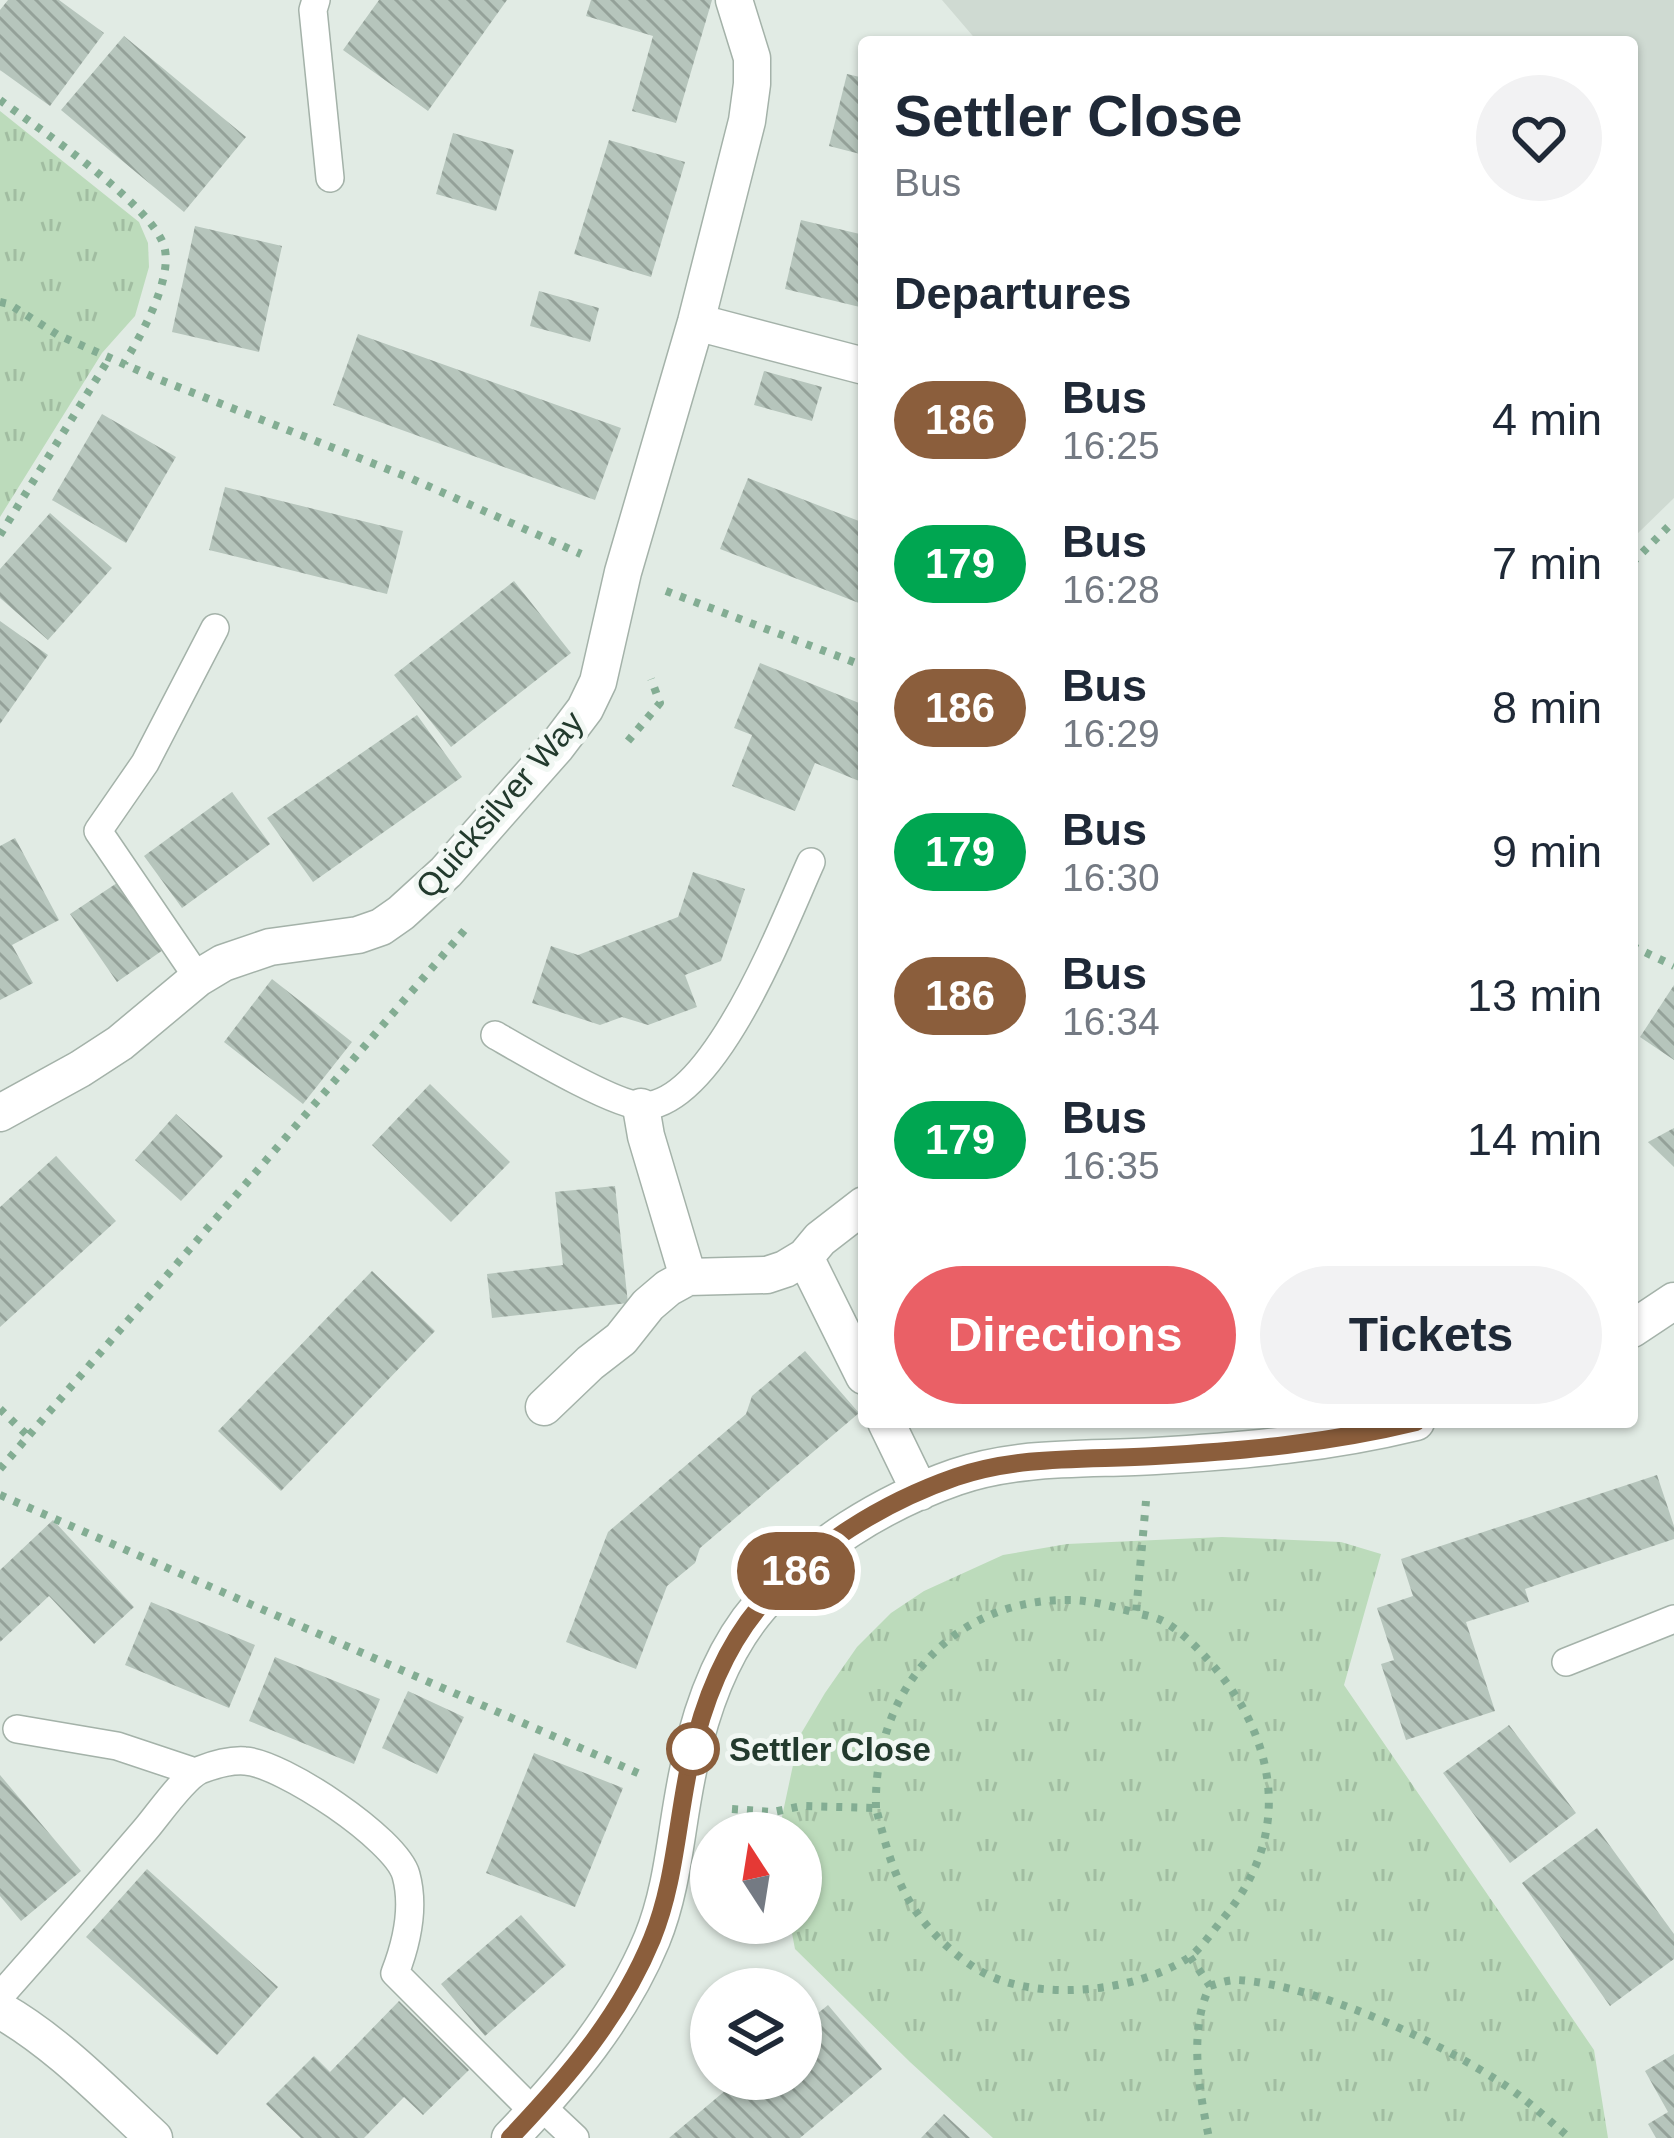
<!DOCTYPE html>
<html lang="en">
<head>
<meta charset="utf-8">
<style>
  :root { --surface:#fff; --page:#f2f2f3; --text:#1f2937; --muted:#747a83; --accent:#ea6066 }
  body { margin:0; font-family:Arial,sans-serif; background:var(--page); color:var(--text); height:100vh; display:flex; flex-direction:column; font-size:45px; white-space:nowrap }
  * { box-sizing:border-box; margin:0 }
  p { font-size:39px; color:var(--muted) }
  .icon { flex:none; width:66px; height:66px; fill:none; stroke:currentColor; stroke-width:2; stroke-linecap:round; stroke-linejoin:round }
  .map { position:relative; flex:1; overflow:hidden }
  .drawer { position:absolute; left:858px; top:36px; width:780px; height:1392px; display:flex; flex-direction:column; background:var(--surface); border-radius:12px; box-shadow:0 3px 9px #0004 }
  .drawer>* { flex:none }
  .badge { padding:0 24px; border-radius:39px; font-size:42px; line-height:78px }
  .needle { width:78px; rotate:348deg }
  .buttons { position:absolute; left:690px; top:1812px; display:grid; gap:24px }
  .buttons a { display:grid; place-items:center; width:132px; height:132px; border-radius:50%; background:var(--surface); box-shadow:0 3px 9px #0004; font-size:60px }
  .map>.badge { position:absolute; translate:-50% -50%; box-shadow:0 0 0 6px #fff }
  h2 { padding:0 36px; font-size:45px; line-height:108px }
  .round { display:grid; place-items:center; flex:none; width:126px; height:126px; border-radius:63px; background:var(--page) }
  .summary { display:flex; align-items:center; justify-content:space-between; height:204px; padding:0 36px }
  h1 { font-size:57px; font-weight:700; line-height:90px }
  .action { display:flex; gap:24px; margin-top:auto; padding:24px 36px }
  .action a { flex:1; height:138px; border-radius:72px; background:var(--accent); color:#fff; font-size:48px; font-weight:700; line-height:138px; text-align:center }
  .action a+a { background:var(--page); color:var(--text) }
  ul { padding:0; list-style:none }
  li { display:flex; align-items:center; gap:36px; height:144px; padding:0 36px }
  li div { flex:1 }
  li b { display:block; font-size:45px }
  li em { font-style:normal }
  li .badge { min-width:132px; font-weight:700; text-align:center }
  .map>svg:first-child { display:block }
  .built { fill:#cfdad2 }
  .park { fill:url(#park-tufts) }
  .building { fill:url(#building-back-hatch) }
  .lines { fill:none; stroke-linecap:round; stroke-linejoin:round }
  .service-casing { stroke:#a4b2a9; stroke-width:30 }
  .minor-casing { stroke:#a4b2a9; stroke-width:39 }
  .path { stroke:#83ad93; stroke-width:8; stroke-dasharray:6 9; stroke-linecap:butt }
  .service { stroke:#fff; stroke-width:27 }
  .minor { stroke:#fff; stroke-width:36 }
  .line-casing { stroke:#fff; stroke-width:27 }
  .line { stroke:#8b5e3c; stroke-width:18 }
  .stop-dot { fill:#fff; stroke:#8b5e3c; stroke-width:6 }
  .labels { text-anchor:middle; stroke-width:10; stroke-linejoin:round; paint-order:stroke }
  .street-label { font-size:33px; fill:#223a2d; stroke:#f1f7f3 }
  .stop-label { font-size:33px; font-weight:bold; fill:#223a2d; stroke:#f1f7f3; text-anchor:start }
</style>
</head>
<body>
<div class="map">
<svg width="1674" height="2138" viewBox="0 0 1674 2138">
  <defs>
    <pattern id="park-tufts" width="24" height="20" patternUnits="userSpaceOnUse" patternTransform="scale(3)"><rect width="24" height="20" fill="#bcdbbb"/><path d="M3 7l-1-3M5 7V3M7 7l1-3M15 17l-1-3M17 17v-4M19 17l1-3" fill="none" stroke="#a1bda1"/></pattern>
    <pattern id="building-back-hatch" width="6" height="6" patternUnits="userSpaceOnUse" patternTransform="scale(3)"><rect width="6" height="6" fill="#b6c5bc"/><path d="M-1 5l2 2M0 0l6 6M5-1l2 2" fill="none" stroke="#94a199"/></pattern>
  </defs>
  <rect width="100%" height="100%" fill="#e1ebe4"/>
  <path class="built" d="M942 0H1674V498L1632 539V42H978Z"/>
  <path class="park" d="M0 111 139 222 148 243 149 267 135 316 102 353 0 517Z
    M1222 1537 1341 1542 1381 1554 1344 1685 1594 2050 1608 2138H993L910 2062 795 1949 790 1923H801V1833H780V1826L799 1737 825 1693 857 1647 891 1613 924 1591 1003 1555 1067 1544Z"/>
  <path class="building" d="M8 0H59L104 33 50 106 0 70V10Z
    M379 0H507L428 111 343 50Z
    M591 0H712L676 123 632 111 653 36 586 16Z
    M124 36 246 137 184 212 61 110Z
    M847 74 864 78V155L829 146Z
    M453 133 514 150 496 211 436 194Z
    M609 140 685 162 651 277 574 254Z
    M801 220 864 235V308L785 289Z
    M195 226 282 246 259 352 172 332Z
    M539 291 599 308 590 342 530 326Z
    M358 334 621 428 595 500 333 405Z
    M764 371 822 387 812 421 754 405Z
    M102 414 176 457 126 543 52 500Z
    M748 478 864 523V605L720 549Z
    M225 487 403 531 387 594 209 550Z
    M50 513 112 568 48 640 0 598V569Z
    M514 581 571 653 451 747 394 675Z
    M0 621 48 655 0 724Z
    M760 663 864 705V783L815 763 795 811 732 786 752 735 734 728Z
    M417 715 462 777 313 882 267 818Z
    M232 792 270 844 182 908 144 856Z
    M15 838 59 920 12 945 33 983 0 1000V846Z
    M693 872 745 889 721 961 685 975 697 1007 648 1025 622 1017 600 1025 532 1003 551 946 578 955 678 917Z
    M117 883 163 950 117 982 70 914Z
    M272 979 352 1042 303 1104 224 1042Z
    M1674 985V1060L1640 1037Z
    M430 1084 510 1162 451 1222 372 1145Z
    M176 1114 223 1156 181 1201 135 1160Z
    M1674 1128V1167L1648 1142Z
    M56 1156 116 1221 0 1327V1207Z
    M615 1186 628 1303 492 1318 487 1274 563 1265 555 1192Z
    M372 1271 435 1331 281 1491 218 1431Z
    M805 1351 859 1413 700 1548 695 1563 667 1586 636 1669 566 1642 608 1532 746 1414 752 1396Z
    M1657 1475 1674 1526V1539L1525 1589 1529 1602 1466 1622 1495 1711 1406 1740 1381 1664 1394 1660 1377 1608 1413 1596 1401 1559Z
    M53 1520 134 1607 94 1644 49 1596 0 1642V1570Z
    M151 1602 255 1645 229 1708 125 1665Z
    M275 1657 380 1699 354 1764 249 1721Z
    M408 1691 464 1717 437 1774 382 1748Z
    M1509 1725 1576 1813 1510 1863 1443 1773Z
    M534 1753 623 1788 575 1907 486 1873Z
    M0 1775 81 1871 21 1921 0 1896Z
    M1597 1828 1674 1934V1959L1610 2006 1522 1883Z
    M147 1869 278 1987 217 2055 86 1937Z
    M521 1915 566 1965 485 2036 441 1984Z
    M399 2001 469 2070 423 2115 404 2097 364 2138H301L266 2104 314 2056 330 2072Z
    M828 2005 882 2069 800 2138H669L739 2079H801V2027Z
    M1674 2054V2138H1656L1648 2124 1668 2112 1645 2071Z
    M944 2114 970 2138H921Z"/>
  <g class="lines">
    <g class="service-casing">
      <path id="service" d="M316 0 313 10 330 178
        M198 978 98 831 145 763 215 628
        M495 1035C523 1051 617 1107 644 1106 716 1103 785 919 811 862
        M1566 1662 1674 1619
        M17 1729 117 1746 195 1772
        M0 1996C49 1941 97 1886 145 1830 158 1815 183 1778 200 1770 213 1765 232 1760 245 1761 282 1763 396 1839 406 1875 415 1908 407 1942 395 1973L534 2112
        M541 2106 575 2138"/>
    </g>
    <g class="minor-casing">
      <path id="minor" d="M696 322 864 366
        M641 1107 646 1136 688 1277
        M0 1113 80 1069 120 1043 198 978 223 963 270 947 358 935 381 927 401 913 446 872 557 746 585 709 598 682 623 572 696 322 747 121 752 84V58L734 0
        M805 1257 820 1239 864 1205
        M1632 1329 1674 1301
        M544 1407 590 1363 621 1339 648 1305 668 1288 688 1277 767 1275 785 1269 805 1257 864 1376
        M886 1422 920 1492
        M0 2010C58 2043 105 2093 154 2138
        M510 2138C567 2079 620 2016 652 1939 675 1883 676 1821 690 1762 702 1706 723 1649 760 1606 810 1547 884 1502 956 1477 1020 1455 1089 1460 1155 1456 1244 1451 1330 1443 1416 1422"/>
    </g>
    <path class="path" d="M0 100C36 127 158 208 165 250 171 282 141 336 124 363
      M0 302 9 304 58 335 158 379 410 478 581 554
      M0 535 110 357
      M1632 563 1674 521
      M666 591 864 666
      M628 741 660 703 651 679
      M1632 946 1674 966
      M0 1409 28 1436
      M0 1469 469 925
      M0 1495 640 1774
      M876 1808C873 1691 952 1597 1073 1600 1094 1601 1115 1607 1136 1613
      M732 1809 773 1812 802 1806 876 1808C885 1843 894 1879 915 1910 932 1935 962 1963 990 1976 1046 2001 1134 1991 1185 1960 1200 1951 1211 1933 1222 1920 1277 1854 1283 1782 1243 1708 1227 1679 1192 1637 1163 1621 1155 1617 1144 1615 1136 1613L1146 1501
      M1190 1957 1210 1986C1188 2031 1199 2090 1209 2138
      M1210 1986C1219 1983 1228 1980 1237 1980 1317 1984 1456 2048 1520 2096 1537 2109 1553 2124 1570 2138"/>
    <use href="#service" class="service"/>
    <use href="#minor" class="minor"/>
  </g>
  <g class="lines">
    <g class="line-casing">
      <path id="line" d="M510 2138C567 2078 620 2017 652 1939 675 1883 677 1821 690 1762 702 1706 723 1650 760 1606 810 1547 884 1502 956 1477 1020 1455 1089 1460 1155 1456 1243 1451 1330 1443 1416 1422"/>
    </g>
    <use href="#line" class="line"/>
  </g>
  <circle class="stop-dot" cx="693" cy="1749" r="24"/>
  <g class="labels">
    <g class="street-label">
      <text transform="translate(499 804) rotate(-49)" y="12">Quicksilver Way</text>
    </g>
    <g class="stop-label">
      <text x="729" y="1761">Settler Close</text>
    </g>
  </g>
</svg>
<div class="buttons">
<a><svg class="needle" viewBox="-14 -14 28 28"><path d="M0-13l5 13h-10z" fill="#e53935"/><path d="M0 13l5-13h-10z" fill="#747a83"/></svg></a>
<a><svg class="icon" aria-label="layers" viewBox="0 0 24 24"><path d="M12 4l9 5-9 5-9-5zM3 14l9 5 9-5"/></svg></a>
</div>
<b class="badge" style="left:796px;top:1571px;background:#8b5e3c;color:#fff">186</b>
<section class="drawer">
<div class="summary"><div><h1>Settler Close</h1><p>Bus</p></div><a class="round"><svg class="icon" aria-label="heart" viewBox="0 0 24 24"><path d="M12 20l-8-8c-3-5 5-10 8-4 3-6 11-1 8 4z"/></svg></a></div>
<h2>Departures</h2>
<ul>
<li><span class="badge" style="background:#8b5e3c;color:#fff">186</span><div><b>Bus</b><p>16:25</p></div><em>4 min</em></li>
<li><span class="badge" style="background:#00a651;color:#fff">179</span><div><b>Bus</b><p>16:28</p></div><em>7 min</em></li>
<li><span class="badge" style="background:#8b5e3c;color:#fff">186</span><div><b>Bus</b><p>16:29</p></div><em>8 min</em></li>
<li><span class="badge" style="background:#00a651;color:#fff">179</span><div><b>Bus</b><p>16:30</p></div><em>9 min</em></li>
<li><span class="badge" style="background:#8b5e3c;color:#fff">186</span><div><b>Bus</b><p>16:34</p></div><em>13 min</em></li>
<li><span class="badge" style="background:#00a651;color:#fff">179</span><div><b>Bus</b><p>16:35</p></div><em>14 min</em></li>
</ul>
<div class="action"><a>Directions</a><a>Tickets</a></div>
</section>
</div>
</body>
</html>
